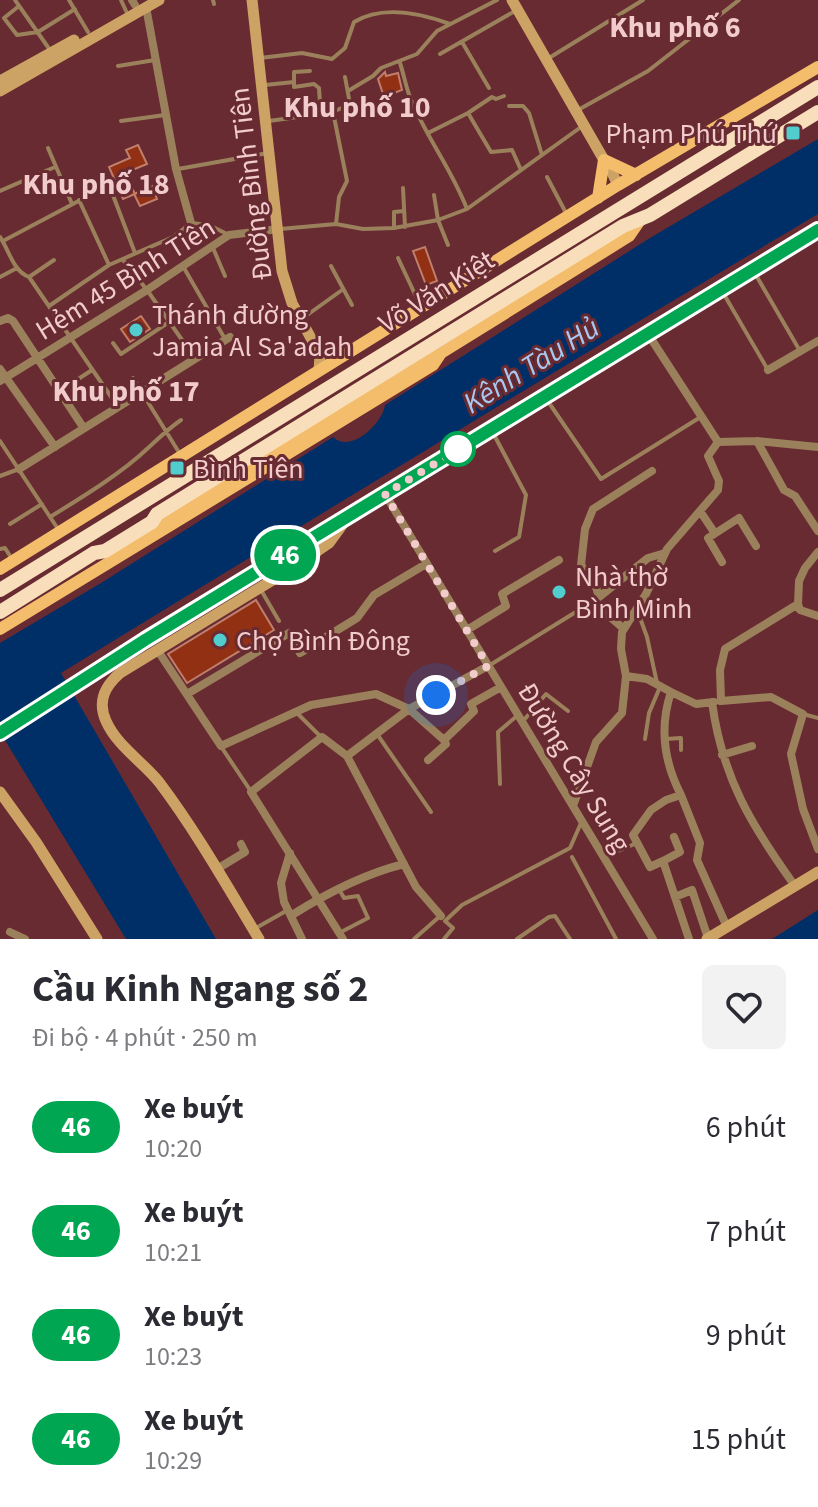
<!DOCTYPE html>
<html lang="vi">
<head>
<meta charset="utf-8">
<style>
  :root { --surface:#fff; --page:#f2f2f3; --text:#2b2b33; --muted:#7c7c81 }
  body { margin:0; font-family:"Source Sans 3",sans-serif; background:var(--page); color:var(--text); height:100vh; display:flex; flex-direction:column; font-size:30px; white-space:nowrap }
  * { box-sizing:border-box; margin:0 }
  p { font-size:26px; color:var(--muted) }
  .icon { flex:none; width:44px; height:44px; fill:none; stroke:currentColor; stroke-width:2; stroke-linecap:round; stroke-linejoin:round }
  .map { position:relative; height:939px; overflow:hidden }
  .sheet { display:flex; flex-direction:column; background:var(--surface); flex:1 }
  .sheet>* { flex:none }
  .badge { padding:0 16px; border-radius:26px; font-size:28px; line-height:52px }
  .you { position:absolute; width:40px; height:40px; margin:-20px; border:6px solid #fff; border-radius:50%; background:#1a73e8; box-shadow:0 0 0 12px #1a73e833 }
  .map>.badge { position:absolute; translate:-50% -50%; box-shadow:0 0 0 4px #fff }
  .round { display:grid; place-items:center; flex:none; width:84px; height:84px; border-radius:12px; background:var(--page) }
  .summary { display:flex; align-items:center; justify-content:space-between; height:136px; padding:0 32px }
  h1 { font-size:38px; font-weight:700; line-height:60px }
  ul { padding:0; list-style:none }
  li { display:flex; align-items:center; gap:24px; height:104px; padding:0 32px }
  li div { flex:1 }
  li b { display:block; font-size:30px }
  li em { font-style:normal }
  li .badge { min-width:88px; font-weight:700; text-align:center }
  .map>svg:first-child { display:block }
  .water { fill:#002f67 }
  .building { fill:#923013; stroke:#c07e6c; stroke-width:2 }
  .lines { fill:none; stroke-linecap:round; stroke-linejoin:round }
  .lane { stroke:#9b815b; stroke-width:4 }
  .street { stroke:#9b815b; stroke-width:8 }
  .secondary { stroke:#cda365; stroke-width:11 }
  .primary { stroke:#f3bd6c; stroke-width:12 }
  .highway { stroke:#f8deba; stroke-width:14 }
  .line-casing { stroke:#fff; stroke-width:18 }
  .line { stroke:#00a651; stroke-width:12 }
  .walk { stroke:#f2cccd; stroke-width:8; stroke-dasharray:0 14.4 }
  .poi-dot { fill:#52cdce; stroke:#682b31; stroke-width:3 }
  .stop-dot { fill:#fff; stroke:#00a651; stroke-width:4 }
  .labels { text-anchor:middle; stroke-width:6; stroke-linejoin:round; paint-order:stroke }
  .poi-label { font-size:28px; fill:#f2cccd; stroke:#682b31; text-anchor:start }
  .street-label { font-size:28px; fill:#f2cccd; stroke:#682b31 }
  .neighbourhood-label { font-size:30px; font-weight:bold; fill:#f2cccd; stroke:#682b31 }
  .water-label { font-size:30px; font-style:italic; fill:#a9c8f1; stroke:#682b31 }
</style>
</head>
<body>
<div class="map">
<svg width="818" height="939" viewBox="0 0 818 939">
  <rect width="100%" height="100%" fill="#682b31"/>
  <path class="water" d="M818 139V214C564 365 313 519 61 673L216 939H126L0 732V643L101 583 333 437C351 454 383 423 385 405L650 238Z
    M818 910V939H772Z"/>
  <path class="building" d="M385 72 386 76 398 73 402 90 384 97 378 79Z
    M138 145 147 164 125 173 135 194 123 199 109 167 130 158 126 150Z
    M152 186 157 199 140 206 134 194Z
    M425 247 437 281 426 285 413 251Z
    M141 316 150 329 130 342 121 329Z
    M256 600 274 630 187 683 168 654Z"/>
  <g class="lines">
    <path class="lane" d="M15 0 50 50
      M69 0 88 32
      M121 0 126 11
      M213 0 214 4
      M19 6 4 18 17 35 38 32 75 9
      M462 42 489 88
      M440 54 515 11
      M260 58 302 53 332 59 345 48 354 22C382 5 420 13 450 24
      M549 58 643 0
      M400 63C404 75 406 88 411 100 427 138 452 170 467 209
      M118 66 155 60
      M294 82V72L310 71
      M265 85 294 82V87L314 84 319 88 320 103
      M348 91 373 76 381 68 417 54 437 31 497 0
      M509 106H523L529 113 542 155
      M578 110 648 71 739 0
      M333 112 347 181 339 197 336 224
      M468 113 491 152 512 150 521 170
      M121 121 165 115
      M269 121 333 112 350 104 345 77
      M428 133 468 113 492 97 496 99 504 96
      M48 148 72 204
      M178 169 268 153
      M547 177 566 213
      M403 188 405 227
      M0 191 55 167
      M434 195 438 220 448 245
      M79 200 109 265
      M394 228V212L404 211
      M280 229 336 224 363 229 394 228 438 220 467 209 581 127
      M0 237C9 250 13 271 29 277L118 407
      M3 241 105 187 111 190 135 253
      M213 248 225 276
      M398 258 420 305
      M123 260 147 290 194 357
      M331 266 352 305
      M184 268 225 339
      M753 270 800 351
      M0 277 17 268
      M29 277 54 260
      M722 291 768 370
      M49 306 109 265 173 237 191 223 209 225 229 235
      M303 318 342 290
      M113 343 121 354 169 322
      M133 378 180 454
      M60 391 92 370
      M545 397 601 479 699 418
      M492 431 526 495 519 537 495 551
      M0 441 58 529
      M0 476 19 469
      M50 517C81 498 122 473 148 448 159 438 168 429 181 420
      M10 524 42 504
      M0 549 5 548 12 559
      M261 590 279 621
      M643 604 639 615 647 637 657 683
      M490 665 592 602
      M296 712 320 736
      M803 714 818 718
      M524 720 546 694 568 711
      M377 734 431 812
      M645 739 649 713 660 687
      M666 739 681 738V750
      M222 748 250 790
      M500 784 498 732 518 715
      M606 856 637 843
      M572 857 616 939
      M339 889 344 898 358 896 368 918 341 932
      M445 921 462 905 570 848 581 823
      M256 928 286 911
      M414 939 439 917
      M444 939 453 928 445 921
      M517 939 549 917 555 916 570 939"/>
    <path class="street" d="M132 0 135 5
      M146 7 176 169 191 223
      M0 321 8 318 13 321 83 427
      M648 334 718 442 757 441
      M0 369 55 447
      M768 370 818 341
      M0 381 147 290 229 235 279 229
      M818 447 757 441 784 490 795 496 818 531
      M19 469 230 337
      M385 494 653 939
      M700 511 714 532
      M722 562 708 538 739 518 756 546
      M599 597 648 558 665 553
      M798 604 799 581 805 568 818 552
      M818 616 800 610 798 604 725 649 720 670 721 701 771 697 803 714 791 754 803 809 818 849
      M624 629 592 601 599 597 595 584 581 565 585 529 593 509 652 471
      M467 630 506 606 502 594 559 560
      M158 651 221 746 311 705 376 694 409 709 444 740
      M626 676 621 649 622 632 646 594 667 549 718 490 719 481 708 456 718 442
      M671 692 696 704 714 702
      M187 694 289 633 300 653 357 618 374 595 426 564
      M712 702C722 777 751 825 795 886
      M722 755 752 746
      M347 756 409 709 488 666
      M428 760 446 744 444 740 474 711 471 704 501 687
      M681 795 700 843 697 860 727 927
      M573 806 596 742 622 713 626 676 647 679 671 692C659 728 664 762 681 795L666 800 651 810 633 835 650 867 663 861 689 939
      M290 853 281 883 284 902 302 939
      M663 861 680 852 674 837
      M217 869 245 852 241 844
      M675 897 692 890 708 938
      M292 915C327 893 364 874 404 864
      M10 932 25 939
      M343 939 251 792 322 737 347 756 416 887 441 916"/>
    <path class="secondary" d="M252 0 282 271 292 303 320 355 319 371
      M512 0 604 160 608 164 616 181
      M0 81 74 40
      M0 91 159 0
      M0 733 145 640 818 230
      M0 792 36 842 97 939
      M259 939C227 886 196 831 159 782 143 762 117 746 106 721 97 701 105 686 120 673L294 567 329 543 345 521
      M707 939 818 872"/>
    <path class="primary" d="M598 198 604 160 636 175
      M152 522 160 520 427 357 441 353 629 236 640 220
      M0 569 618 185 818 67
      M0 629 433 365 441 353"/>
    <path class="highway" d="M0 590 818 87
      M0 612 94 553 105 551 152 522 157 514 623 226 650 215 818 112"/>
  </g>
  <g class="lines">
    <g class="line-casing">
      <path id="line" d="M0 733 145 640 818 230"/>
    </g>
    <use href="#line" class="line"/>
    <path class="walk" d="M436 695 488 666 385 494 464 446 458 449"/>
  </g>
  <g class="poi-dot">
    <rect x="785" y="125" width="16" height="16" rx="4"/>
    <circle cx="136" cy="330" r="8"/>
    <rect x="169" y="460" width="16" height="16" rx="4"/>
    <circle cx="559" cy="592" r="8"/>
    <circle cx="220" cy="640" r="8"/>
  </g>
  <circle class="stop-dot" cx="458" cy="449" r="16"/>
  <g class="labels">
    <g class="poi-label">
      <text x="777" y="143" text-anchor="end">Phạm Phú Thứ</text>
      <text x="152" y="324">Thánh đường<tspan x="152" dy="32">Jamia Al Sa'adah</tspan></text>
      <text x="193" y="478">Bình Tiên</text>
      <text x="575" y="586">Nhà thờ<tspan x="575" dy="32">Bình Minh</tspan></text>
      <text x="236" y="650">Chợ Bình Đông</text>
    </g>
    <g class="street-label">
      <text transform="translate(250 184) rotate(-97)" y="10">Đường Bình Tiên</text>
      <text transform="translate(125 278) rotate(-32)" y="10">Hẻm 45 Bình Tiên</text>
      <text transform="translate(436 291) rotate(-32)" y="10">Võ Văn Kiệt</text>
      <text transform="translate(575 767) rotate(59)" y="10">Đường Cây Sung</text>
    </g>
    <g class="neighbourhood-label">
      <text x="675" y="37">Khu phố 6</text>
      <text x="357" y="117">Khu phố 10</text>
      <text x="96" y="194">Khu phố 18</text>
      <text x="126" y="401">Khu phố 17</text>
    </g>
    <g class="water-label">
      <text transform="translate(531 365) rotate(-32)" y="10">Kênh Tàu Hủ</text>
    </g>
  </g>
</svg>
<div class="you" style="left:436px;top:695px"></div>
<b class="badge" style="left:285px;top:555px;background:#00a651;color:#fff">46</b>
</div>
<section class="sheet">
<div class="summary"><div><h1>Cầu Kinh Ngang số 2</h1><p>Đi bộ · 4 phút · 250 m</p></div><a class="round"><svg class="icon" aria-label="heart" viewBox="0 0 24 24"><path d="M12 20l-8-8c-3-5 5-10 8-4 3-6 11-1 8 4z"/></svg></a></div>
<ul>
<li><span class="badge" style="background:#00a651;color:#fff">46</span><div><b>Xe buýt</b><p>10:20</p></div><em>6 phút</em></li>
<li><span class="badge" style="background:#00a651;color:#fff">46</span><div><b>Xe buýt</b><p>10:21</p></div><em>7 phút</em></li>
<li><span class="badge" style="background:#00a651;color:#fff">46</span><div><b>Xe buýt</b><p>10:23</p></div><em>9 phút</em></li>
<li><span class="badge" style="background:#00a651;color:#fff">46</span><div><b>Xe buýt</b><p>10:29</p></div><em>15 phút</em></li>
</ul>
</section>
</body>
</html>
